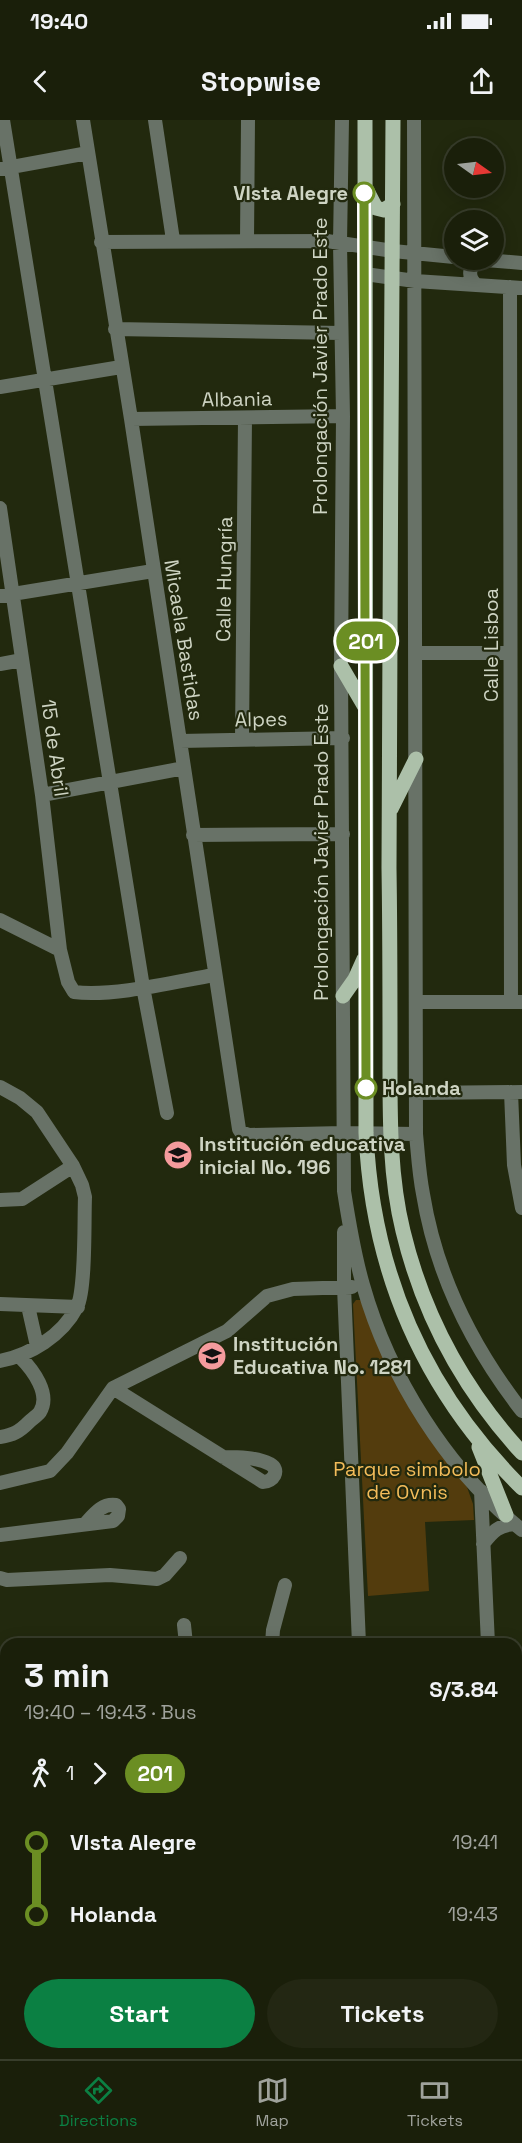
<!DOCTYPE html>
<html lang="en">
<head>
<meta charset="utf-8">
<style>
  :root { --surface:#1a1f0a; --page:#232713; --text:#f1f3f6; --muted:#9fa29c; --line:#383d2b; --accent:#0b8043 }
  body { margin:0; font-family:"Space Grotesk",sans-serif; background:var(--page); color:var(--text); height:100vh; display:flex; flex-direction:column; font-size:22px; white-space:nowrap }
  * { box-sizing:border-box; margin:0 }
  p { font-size:20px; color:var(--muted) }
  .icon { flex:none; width:33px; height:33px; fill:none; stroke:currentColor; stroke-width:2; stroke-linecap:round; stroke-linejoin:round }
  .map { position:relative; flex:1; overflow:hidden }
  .side { position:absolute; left:0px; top:1518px; width:522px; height:422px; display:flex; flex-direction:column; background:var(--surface); border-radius:18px 18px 0 0; box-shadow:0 3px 15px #0003,0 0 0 2px var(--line) }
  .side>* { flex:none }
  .badge { padding:0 12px; border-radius:20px; font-size:21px; line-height:39px }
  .needle { width:39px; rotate:104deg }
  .buttons { position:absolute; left:444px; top:18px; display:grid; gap:12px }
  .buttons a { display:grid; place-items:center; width:60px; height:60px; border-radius:50%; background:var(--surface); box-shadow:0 3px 15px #0003,0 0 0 2px var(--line); font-size:30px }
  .map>.badge { position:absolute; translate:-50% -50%; box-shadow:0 0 0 3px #fff }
  .legs { display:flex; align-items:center; gap:9px; height:66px; padding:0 24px; font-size:20px }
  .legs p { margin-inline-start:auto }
  .headline { display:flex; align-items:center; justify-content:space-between; height:102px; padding:0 24px }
  h1 { font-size:33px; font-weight:700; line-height:45px }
  .action { display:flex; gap:12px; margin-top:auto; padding:12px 24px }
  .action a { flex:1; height:69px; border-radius:36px; background:var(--accent); color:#fff; font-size:24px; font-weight:700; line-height:69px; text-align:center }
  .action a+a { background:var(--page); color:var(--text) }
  ul { padding:0 24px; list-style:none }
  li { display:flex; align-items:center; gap:21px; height:72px; font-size:22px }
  li i { display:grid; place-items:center; width:9px; height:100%; margin:0 8px; background:currentColor }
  li i::after { content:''; width:15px; height:15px; margin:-8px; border:4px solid; border-radius:50%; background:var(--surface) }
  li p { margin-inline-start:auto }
  li:first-child i { background:linear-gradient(#0000 50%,currentColor 0) }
  li:last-child i { background:linear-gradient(currentColor 50%,#0000 0) }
  .status { display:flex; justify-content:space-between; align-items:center; height:42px; padding:0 30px; background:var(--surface); direction:ltr }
  .status svg { height:16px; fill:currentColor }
  header { display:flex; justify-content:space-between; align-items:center; height:78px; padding:0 24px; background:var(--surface); font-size:27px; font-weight:700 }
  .menu { display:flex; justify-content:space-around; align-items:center; height:84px; border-top:2px solid var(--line); background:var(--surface); font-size:16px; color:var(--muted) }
  .menu a { display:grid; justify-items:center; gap:3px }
  .menu .active { color:var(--accent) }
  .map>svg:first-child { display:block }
  .green { fill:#533c0d }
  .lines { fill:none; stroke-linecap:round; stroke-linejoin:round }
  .minor { stroke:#687267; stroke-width:14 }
  .major { stroke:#acc0a9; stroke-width:15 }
  .line-1-casing { stroke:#fff; stroke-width:14 }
  .line-1 { stroke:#6b8e23; stroke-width:9 }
  .stop-1-dot { fill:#fff; stroke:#6b8e23; stroke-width:3 }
  .labels { text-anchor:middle; stroke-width:4.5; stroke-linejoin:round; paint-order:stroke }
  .stop-label { font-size:20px; font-weight:bold; fill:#ced4c3; stroke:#22290e; text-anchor:end }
  .street-label { font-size:20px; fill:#ced4c3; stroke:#22290e }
  .poi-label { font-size:20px; font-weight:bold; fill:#ced4c3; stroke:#22290e; text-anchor:start }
  .park-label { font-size:20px; fill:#f3bc5a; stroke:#22290e }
</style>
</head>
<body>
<div class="status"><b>19:40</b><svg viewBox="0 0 49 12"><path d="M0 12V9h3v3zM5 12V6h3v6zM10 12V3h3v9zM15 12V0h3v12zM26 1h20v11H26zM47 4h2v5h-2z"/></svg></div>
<header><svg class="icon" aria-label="back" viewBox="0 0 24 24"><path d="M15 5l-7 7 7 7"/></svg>Stopwise<svg class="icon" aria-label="share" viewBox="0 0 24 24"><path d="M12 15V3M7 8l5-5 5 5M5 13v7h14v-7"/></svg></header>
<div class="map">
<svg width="522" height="1939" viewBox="0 0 522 1939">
  <rect width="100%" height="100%" fill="#22290e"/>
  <path class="green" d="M356 1180H362L419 1302 467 1367 473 1384 474 1400 425 1402 429 1471 368 1476 353 1184Z"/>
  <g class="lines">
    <path class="minor" d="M3 0 143 867 167 993
      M83 0 131 299 239 1009 241 1012 249 1015 343 1013 416 1014
      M155 0 173 120
      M342 0 340 123 343 296 341 546 344 1071C349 1103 354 1134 363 1165 389 1257 447 1349 522 1410
      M414 0 416 1014C418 1034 419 1054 423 1074 436 1154 473 1228 522 1291
      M0 49 88 33
      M247 120 248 0
      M101 122 327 121 393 131 454 137
      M486 140 522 143
      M365 154 415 161 522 168
      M477 165C467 158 468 145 480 140
      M510 167 511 882
      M115 209 341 213
      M0 267 121 247
      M131 299 343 296
      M0 388 42 675 60 830 68 862 74 872C113 877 174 862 214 855
      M0 476 153 451
      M415 533H510
      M0 544 22 540
      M242 619 245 298
      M180 621 343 618
      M42 675 184 648
      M193 715 343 714
      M0 800 60 830
      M416 882H522
      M0 967 20 978 37 992 73 1046 82 1065 85 1077C84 1099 86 1170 77 1187 62 1216 30 1235 0 1241
      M511 972 514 1045 522 1088
      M415 973 522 972
      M0 1080 22 1079 73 1046
      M344 1112V1167L359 1524
      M0 1184 78 1187
      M28 1186 37 1226
      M113 1268 263 1362C273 1362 281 1350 270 1344 256 1337 238 1337 223 1337
      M0 1317C13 1315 19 1312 29 1302 32 1299 37 1296 40 1292 51 1274 33 1250 20 1237
      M0 1363 50 1351 67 1333 113 1268 227 1211 267 1176 293 1169 352 1167
      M481 1371 488 1524
      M0 1415 113 1401 118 1396 119 1389 116 1385C102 1383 94 1394 85 1404
      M483 1424C493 1411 499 1405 515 1404
      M0 1458 7 1460 110 1455 157 1459 165 1455 180 1438
      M184 1505 186 1524
      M272 1524 273 1510 285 1465
      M516 1652 522 1647
      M516 1818 522 1804
      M298 1934V1939
      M382 1934V1939
      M60 1939 62 1934
      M110 1939 112 1934
      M400 1939V1934
      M485 1939 522 1933"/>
    <path class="major" d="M365 0 366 1013C372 1152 423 1270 522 1368
      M393 0C392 249 389 499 389 748 390 810 390 872 390 934 390 993 389 1054 403 1111 423 1194 464 1270 522 1333
      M366 69 376 88 384 90 393 84
      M341 546 365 587
      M391 689 416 639
      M343 876 355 859 364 839
      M479 1327 506 1395"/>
  </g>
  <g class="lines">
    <g class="line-1-casing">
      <path id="line-1" d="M364 73 366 968"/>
    </g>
    <use href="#line-1" class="line-1"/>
  </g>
  <defs>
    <g id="school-disc" transform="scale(1.5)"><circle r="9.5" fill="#f59b9d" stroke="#22290e"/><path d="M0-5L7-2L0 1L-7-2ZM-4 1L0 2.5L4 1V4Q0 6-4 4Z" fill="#111"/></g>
  </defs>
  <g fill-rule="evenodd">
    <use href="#school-disc" x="178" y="1035"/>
    <use href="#school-disc" x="212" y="1236"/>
  </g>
  <g class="stop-1-dot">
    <circle cx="364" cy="73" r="10"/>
    <circle cx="366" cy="968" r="10"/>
  </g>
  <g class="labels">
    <g class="stop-label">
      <text x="348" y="80">VIsta Alegre</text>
      <text x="382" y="975" text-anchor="start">Holanda</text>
    </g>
    <g class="street-label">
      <text transform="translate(320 246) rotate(-90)" y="7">Prolongación Javier Prado Este</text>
      <text transform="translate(237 279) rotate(-1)" y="7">Albania</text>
      <text transform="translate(224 459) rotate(-89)" y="7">Calle Hungría</text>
      <text transform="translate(184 520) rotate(81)" y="7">Micaela Bastidas</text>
      <text transform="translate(491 525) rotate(-90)" y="7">Calle Lisboa</text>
      <text transform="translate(261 599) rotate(-1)" y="7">Alpes</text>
      <text transform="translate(55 628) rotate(82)" y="7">15 de Abril</text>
      <text transform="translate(321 732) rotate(-90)" y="7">Prolongación Javier Prado Este</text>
    </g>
    <g class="poi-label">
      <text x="199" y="1031">Institución educativa<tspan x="199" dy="23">inicial No. 196</tspan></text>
      <text x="233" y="1231">Institución<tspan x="233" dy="23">Educativa No. 1281</tspan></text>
    </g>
    <g class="park-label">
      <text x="407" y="1356">Parque simbolo<tspan x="407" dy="23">de Ovnis</tspan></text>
    </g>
  </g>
</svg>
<div class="buttons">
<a><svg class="needle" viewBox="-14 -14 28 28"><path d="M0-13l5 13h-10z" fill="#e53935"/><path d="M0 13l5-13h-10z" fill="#9fa29c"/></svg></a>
<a><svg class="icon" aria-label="layers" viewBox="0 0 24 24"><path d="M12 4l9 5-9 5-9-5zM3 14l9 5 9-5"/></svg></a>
</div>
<b class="badge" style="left:366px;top:521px;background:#6b8e23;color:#fff">201</b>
<section class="side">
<div class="headline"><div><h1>3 min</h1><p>19:40 – 19:43 · Bus</p></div><b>S/3.84</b></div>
<div class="legs"><svg class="icon" aria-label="walk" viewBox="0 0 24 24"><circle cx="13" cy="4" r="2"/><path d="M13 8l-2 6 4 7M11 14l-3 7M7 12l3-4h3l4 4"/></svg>1<svg class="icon" aria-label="forward" viewBox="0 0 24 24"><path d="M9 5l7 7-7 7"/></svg><b class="badge" style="background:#6b8e23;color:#fff">201</b></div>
<ul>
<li><i style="color:#6b8e23"></i><b>VIsta Alegre</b><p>19:41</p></li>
<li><i style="color:#6b8e23"></i><b>Holanda</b><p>19:43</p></li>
</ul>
<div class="action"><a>Start</a><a>Tickets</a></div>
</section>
</div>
<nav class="menu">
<a class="active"><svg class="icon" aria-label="directions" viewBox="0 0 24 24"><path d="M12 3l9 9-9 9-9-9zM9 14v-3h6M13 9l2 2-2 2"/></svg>Directions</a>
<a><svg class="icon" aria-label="map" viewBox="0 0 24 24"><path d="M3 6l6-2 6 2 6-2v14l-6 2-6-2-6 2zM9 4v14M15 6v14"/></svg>Map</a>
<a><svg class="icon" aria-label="tickets" viewBox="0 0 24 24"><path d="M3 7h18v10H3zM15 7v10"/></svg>Tickets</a>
</nav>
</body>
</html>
